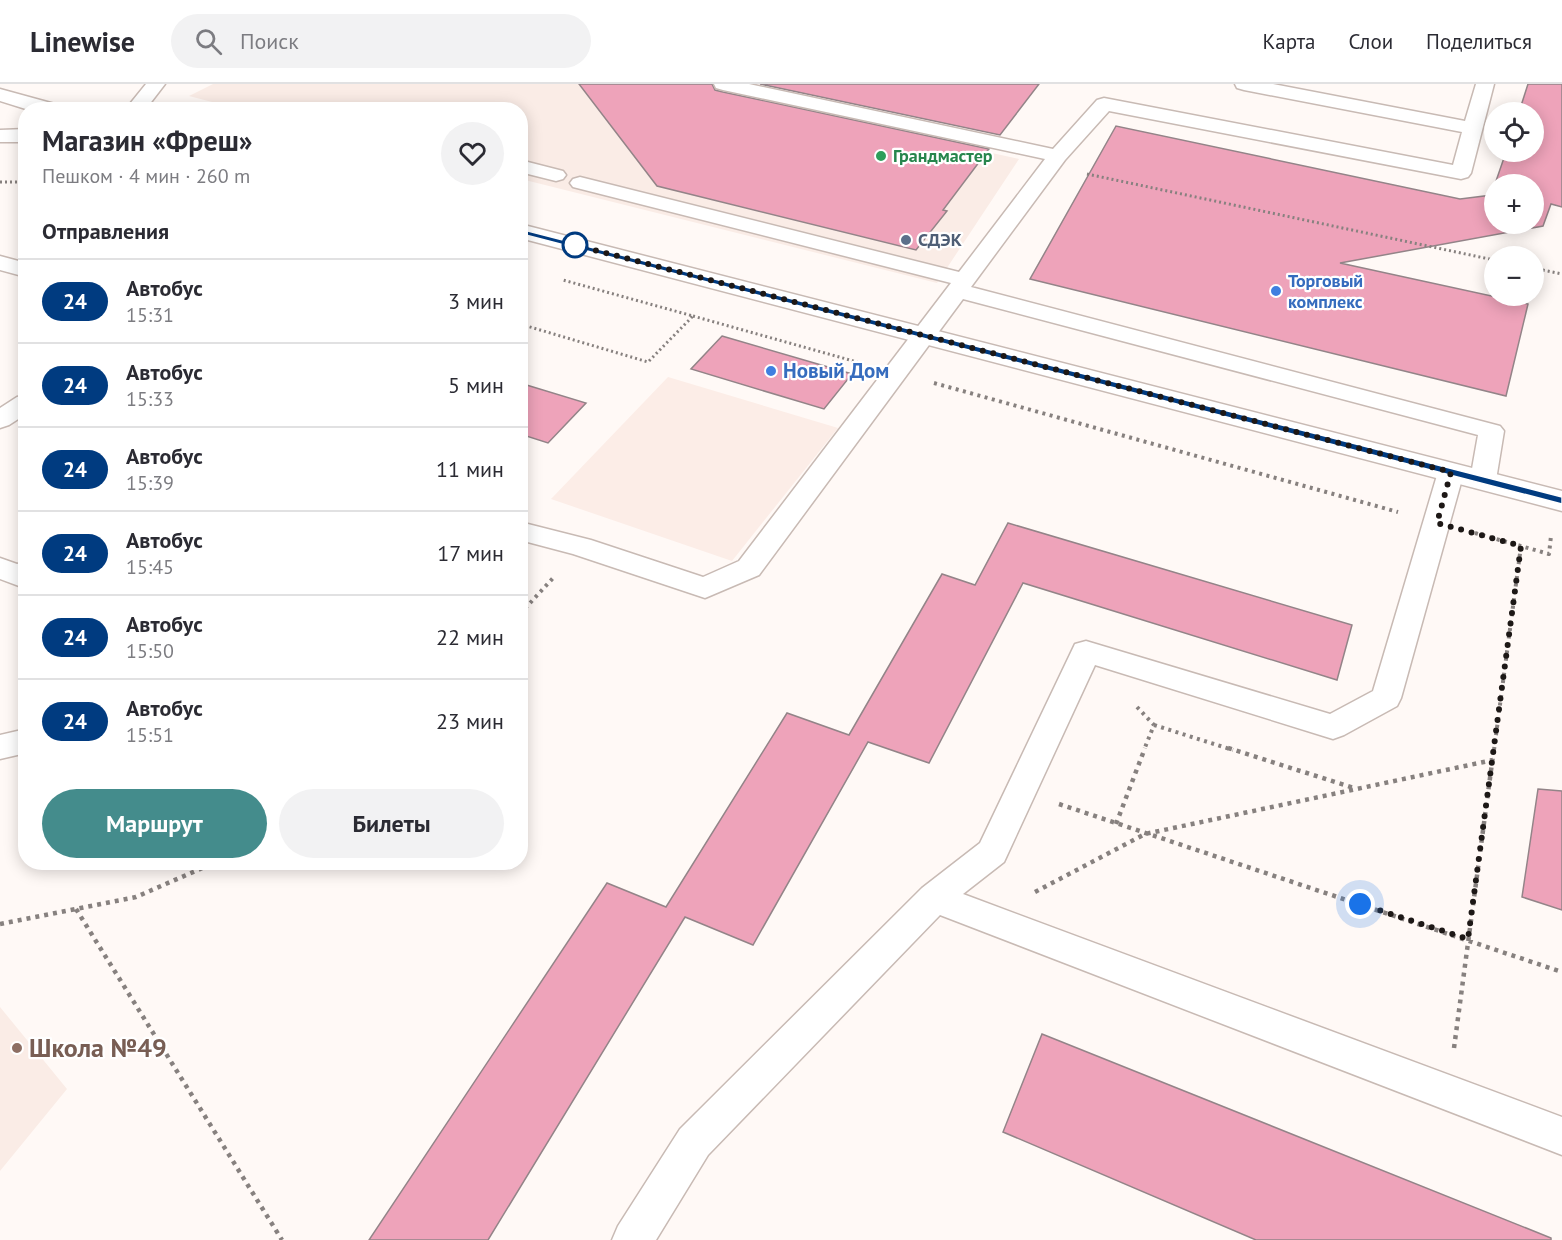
<!DOCTYPE html>
<html lang="ru">
<head>
<meta charset="utf-8">
<style>
  :root { --surface:#fff; --page:#f2f2f3; --text:#2b2b33; --muted:#7c7c81; --line:#e1e1e2; --accent:#448c8c }
  body { margin:0; font-family:"PT Sans",sans-serif; background:var(--page); color:var(--text); height:100vh; display:flex; flex-direction:column; font-size:22px; white-space:nowrap }
  * { box-sizing:border-box; margin:0 }
  p { font-size:20px; color:var(--muted) }
  .icon { flex:none; width:33px; height:33px; fill:none; stroke:currentColor; stroke-width:2; stroke-linecap:round; stroke-linejoin:round }
  .map { position:relative; flex:1; overflow:hidden }
  .sheet { position:absolute; left:18px; top:18px; width:510px; height:768px; display:flex; flex-direction:column; background:var(--surface); border-radius:24px; box-shadow:0 3px 15px #0003 }
  .sheet>* { flex:none }
  .badge { padding:0 12px; border-radius:20px; font-size:21px; line-height:39px }
  .tools { position:absolute; left:1484px; top:18px; display:grid; gap:12px }
  .tools a { display:grid; place-items:center; width:60px; height:60px; border-radius:50%; background:var(--surface); box-shadow:0 3px 15px #0003; font-size:30px }
  .you { position:absolute; width:30px; height:30px; margin:-15px; border:4px solid #fff; border-radius:50%; background:#1a73e8; box-shadow:0 0 0 9px #1a73e833 }
  .map>.badge { position:absolute; translate:-50% -50%; box-shadow:0 0 0 3px #fff }
  h2 { padding:0 24px; font-size:22px; line-height:54px }
  .round { display:grid; place-items:center; flex:none; width:63px; height:63px; border-radius:32px; background:var(--page) }
  .headline { display:flex; align-items:center; justify-content:space-between; height:102px; padding:0 24px }
  h1 { font-size:28px; font-weight:700; line-height:45px }
  .cta { display:flex; gap:12px; margin-top:auto; padding:12px 24px }
  .cta a { flex:1; height:69px; border-radius:36px; background:var(--accent); color:#fff; font-size:24px; font-weight:700; line-height:69px; text-align:center }
  .cta a+a { background:var(--page); color:var(--text) }
  ul { padding:0; list-style:none }
  li { display:flex; align-items:center; gap:18px; height:84px; padding:0 24px; border-top:2px solid var(--line) }
  li div { flex:1 }
  li b { display:block; font-size:22px }
  li em { font-style:normal }
  li .badge { min-width:66px; font-weight:700; text-align:center }
  header { display:flex; align-items:center; gap:36px; box-sizing:border-box; height:84px; padding:0 30px; background:var(--surface); border-bottom:2px solid var(--line) }
  header strong { font-size:28px }
  nav { display:flex; gap:33px; margin-inline-start:auto; font-size:21px }
  .search { width:420px; height:54px; background:var(--page); display:flex; align-items:center; gap:15px; box-sizing:border-box; padding:0 21px; border-radius:33px; color:var(--muted); font-size:22px }
  .map>svg:first-child { display:block }
  .built { fill:#faece6 }
  .industrial { fill:#fcede7 }
  .building { fill:#eea3ba; stroke:#938488; stroke-width:1.5 }
  .lines { fill:none; stroke-linecap:round; stroke-linejoin:round }
  .service-casing { stroke:#c8bab4; stroke-width:3 }
  .secondary-casing { stroke:#c8bab4; stroke-width:3 }
  .path-far2 { stroke:#87817f; stroke-width:3; stroke-dasharray:2 3; stroke-linecap:butt }
  .path-far1 { stroke:#87817f; stroke-width:4; stroke-dasharray:3 4.5; stroke-linecap:butt }
  .path { stroke:#87817f; stroke-width:4.5; stroke-dasharray:4 5; stroke-linecap:butt }
  .service { fill:#fff; fill-rule:evenodd }
  .secondary { fill:#fff; fill-rule:evenodd }
  .line { fill:#003b80; stroke:#fff; stroke-width:1.5 }
  .walk { stroke:#1d1816; stroke-width:6; stroke-dasharray:0 10.8 }
  .leisure-dot { fill:#2e9e5b; stroke:#fff; stroke-width:2 }
  .service-dot { fill:#5c6f8a; stroke:#fff; stroke-width:2 }
  .stop-dot { fill:#fff; stroke:#003b80; stroke-width:3 }
  .shop-dot { fill:#3f7fe0; stroke:#fff; stroke-width:2 }
  .education-dot { fill:#8d6e63; stroke:#fff; stroke-width:2 }
  .labels { text-anchor:middle; stroke-width:4.5; stroke-linejoin:round; paint-order:stroke }
  .far-leisure-label { font-size:18px; font-weight:bold; fill:#27864d; stroke:#fff; text-anchor:start }
  .far-service-label { font-size:18px; font-weight:bold; fill:#4e5e75; stroke:#fff; text-anchor:start }
  .far-shop-label { font-size:18px; font-weight:bold; fill:#366cbe; stroke:#fff; text-anchor:start }
  .shop-label { font-size:21px; font-weight:bold; fill:#366cbe; stroke:#fff; text-anchor:start }
  .near-education-label { font-size:26px; font-weight:bold; fill:#785e54; stroke:#fff; text-anchor:start }
</style>
</head>
<body>
<header>
<strong>Linewise</strong>
<div class="search"><svg class="icon" aria-label="search" viewBox="0 0 24 24"><circle cx="10" cy="10" r="6"/><path d="M15 15l6 6"/></svg>Поиск</div>
<nav><a>Карта</a><a>Слои</a><a>Поделиться</a></nav>
</header>
<div class="map">
<svg width="1562" height="1156" viewBox="0 0 1562 1156">
  <rect width="100%" height="100%" fill="#fff9f6"/>
  <path class="built" d="M213 0H679L1019 75 937 199 521 95 520 26H243L189 12Z
    M0 923 67 1005 0 1087Z"/>
  <path class="industrial" d="M668 293 838 344 732 477 551 415Z"/>
  <path class="building" d="M579 0H712L715 6 723 8 989 65 943 126 947 127 916 166 657 102Z
    M760 0H1039L1000 51Z
    M1528 0H1562V123L1551 120 1543 142 1340 179 1528 220 1506 312 1030 195 1116 42 1460 115 1492 111 1494 105V140H1533V100H1495L1506 68H1533V28H1519Z
    M722 252 852 290 824 325 691 285Z
    M520 299 586 319 548 359 520 350Z
    M1008 439 1352 541 1337 596 1023 499 929 679 868 658 753 861 685 833 488 1156H369L607 799 666 823 787 629 849 651 942 490 975 501Z
    M1538 705 1562 707V826L1522 813Z
    M1042 950 1551 1154V1156H1256L1003 1048Z"/>
  <g class="lines">
    <g class="service-casing">
      <path id="service" d="M146 0H165L145 26H125Z
        M714 0H749L1053 65 1097 16 1104 14 1453 81 1462 48 1244 6 1237 4 1235 0H1273L1465 37 1476 0H1494L1471 89 1468 93 1461 95 1109 27 1065 76 971 203 1500 342 1504 347 1496 396 1492 402 1483 404 1474 402 1470 396 1478 351 963 215 759 491 705 514 573 470 520 456V438L591 456 703 493 739 477 951 199 573 103 570 99 573 95 580 93 959 188 1045 75 723 6 716 4Z
        M520 76 563 87 566 91 563 95 556 97 520 88Z
        M0 172 26 179V193L0 186Z
        M26 311V330L9 341 0 344V324L17 313Z
        M1451 380 1460 382 1464 388 1401 614 1397 622 1344 651 1333 655 1095 581 1004 778 963 810 1562 1033V1071L940 831 708 1071 656 1156H612L618 1142 680 1045 922 804 980 759 1075 560 1086 557 1330 630 1373 607 1438 388 1442 382Z
        M0 474 17 480 26 478V500L19 502 0 495Z
        M26 645V669L0 675V651Z"/>
    </g>
    <g class="secondary-casing">
      <path id="secondary" d="M0 5 62 22 65 26H29L0 17Z
        M26 45V58H0V46Z
        M520 140 1562 407V427L520 154Z"/>
    </g>
    <path class="path-far2" d="M1087 90 1494 176
      M0 98H26
      M1533 184 1562 190
      M693 232 857 278
      M520 240 648 278 693 232 563 196"/>
    <path class="path-far1" d="M934 299 1398 428
      M1475 449 1549 470 1551 452
      M520 530 554 493
      M1137 623 1154 641 1144 666
      M1154 641 1233 666
      M1494 666 1521 462"/>
    <path class="path" d="M1228 664 1354 704
      M1059 720 1562 888
      M1116 740 1145 664
      M1035 808 1145 750 1493 676
      M76 825 282 1156
      M0 840 136 813 216 778
      M1454 964 1494 664"/>
    <use href="#service" class="service"/>
    <use href="#secondary" class="secondary"/>
  </g>
  <path class="line" d="M520 145 1562 413V420L518 149V146Z"/>
  <g class="lines">
    <path class="walk" d="M575 161 1451 388 1437 439 1521 462 1468 855 1360 820"/>
  </g>
  <circle class="leisure-dot" cx="881" cy="72" r="6"/>
  <circle class="service-dot" cx="906" cy="156" r="6"/>
  <circle class="stop-dot" cx="575" cy="161" r="12"/>
  <g class="shop-dot">
    <circle cx="1276" cy="207" r="6"/>
    <circle cx="771" cy="287" r="6"/>
  </g>
  <circle class="education-dot" cx="17" cy="964" r="6"/>
  <g class="labels">
    <g class="far-leisure-label">
      <text x="893" y="78">Грандмастер</text>
    </g>
    <g class="far-service-label">
      <text x="918" y="162">СДЭК</text>
    </g>
    <g class="far-shop-label">
      <text x="1288" y="203">Торговый<tspan x="1288" dy="21">комплекс</tspan></text>
    </g>
    <g class="shop-label">
      <text x="783" y="294">Новый Дом</text>
    </g>
    <g class="near-education-label">
      <text x="29" y="973">Школа №49</text>
    </g>
  </g>
</svg>
<div class="tools">
<a><svg class="icon" aria-label="locate" viewBox="0 0 24 24"><circle cx="12" cy="12" r="6"/><path d="M12 2v4M12 18v4M2 12h4M18 12h4"/></svg></a>
<a>+</a>
<a>−</a>
</div>
<div class="you" style="left:1360px;top:820px"></div>
<section class="sheet">
<div class="headline"><div><h1>Магазин «Фреш»</h1><p>Пешком · 4 мин · 260 m</p></div><a class="round"><svg class="icon" aria-label="heart" viewBox="0 0 24 24"><path d="M12 20l-8-8c-3-5 5-10 8-4 3-6 11-1 8 4z"/></svg></a></div>
<h2>Отправления</h2>
<ul>
<li><span class="badge" style="background:#003b80;color:#fff">24</span><div><b>Автобус</b><p>15:31</p></div><em>3 мин</em></li>
<li><span class="badge" style="background:#003b80;color:#fff">24</span><div><b>Автобус</b><p>15:33</p></div><em>5 мин</em></li>
<li><span class="badge" style="background:#003b80;color:#fff">24</span><div><b>Автобус</b><p>15:39</p></div><em>11 мин</em></li>
<li><span class="badge" style="background:#003b80;color:#fff">24</span><div><b>Автобус</b><p>15:45</p></div><em>17 мин</em></li>
<li><span class="badge" style="background:#003b80;color:#fff">24</span><div><b>Автобус</b><p>15:50</p></div><em>22 мин</em></li>
<li><span class="badge" style="background:#003b80;color:#fff">24</span><div><b>Автобус</b><p>15:51</p></div><em>23 мин</em></li>
</ul>
<div class="cta"><a>Маршрут</a><a>Билеты</a></div>
</section>
</div>
</body>
</html>
